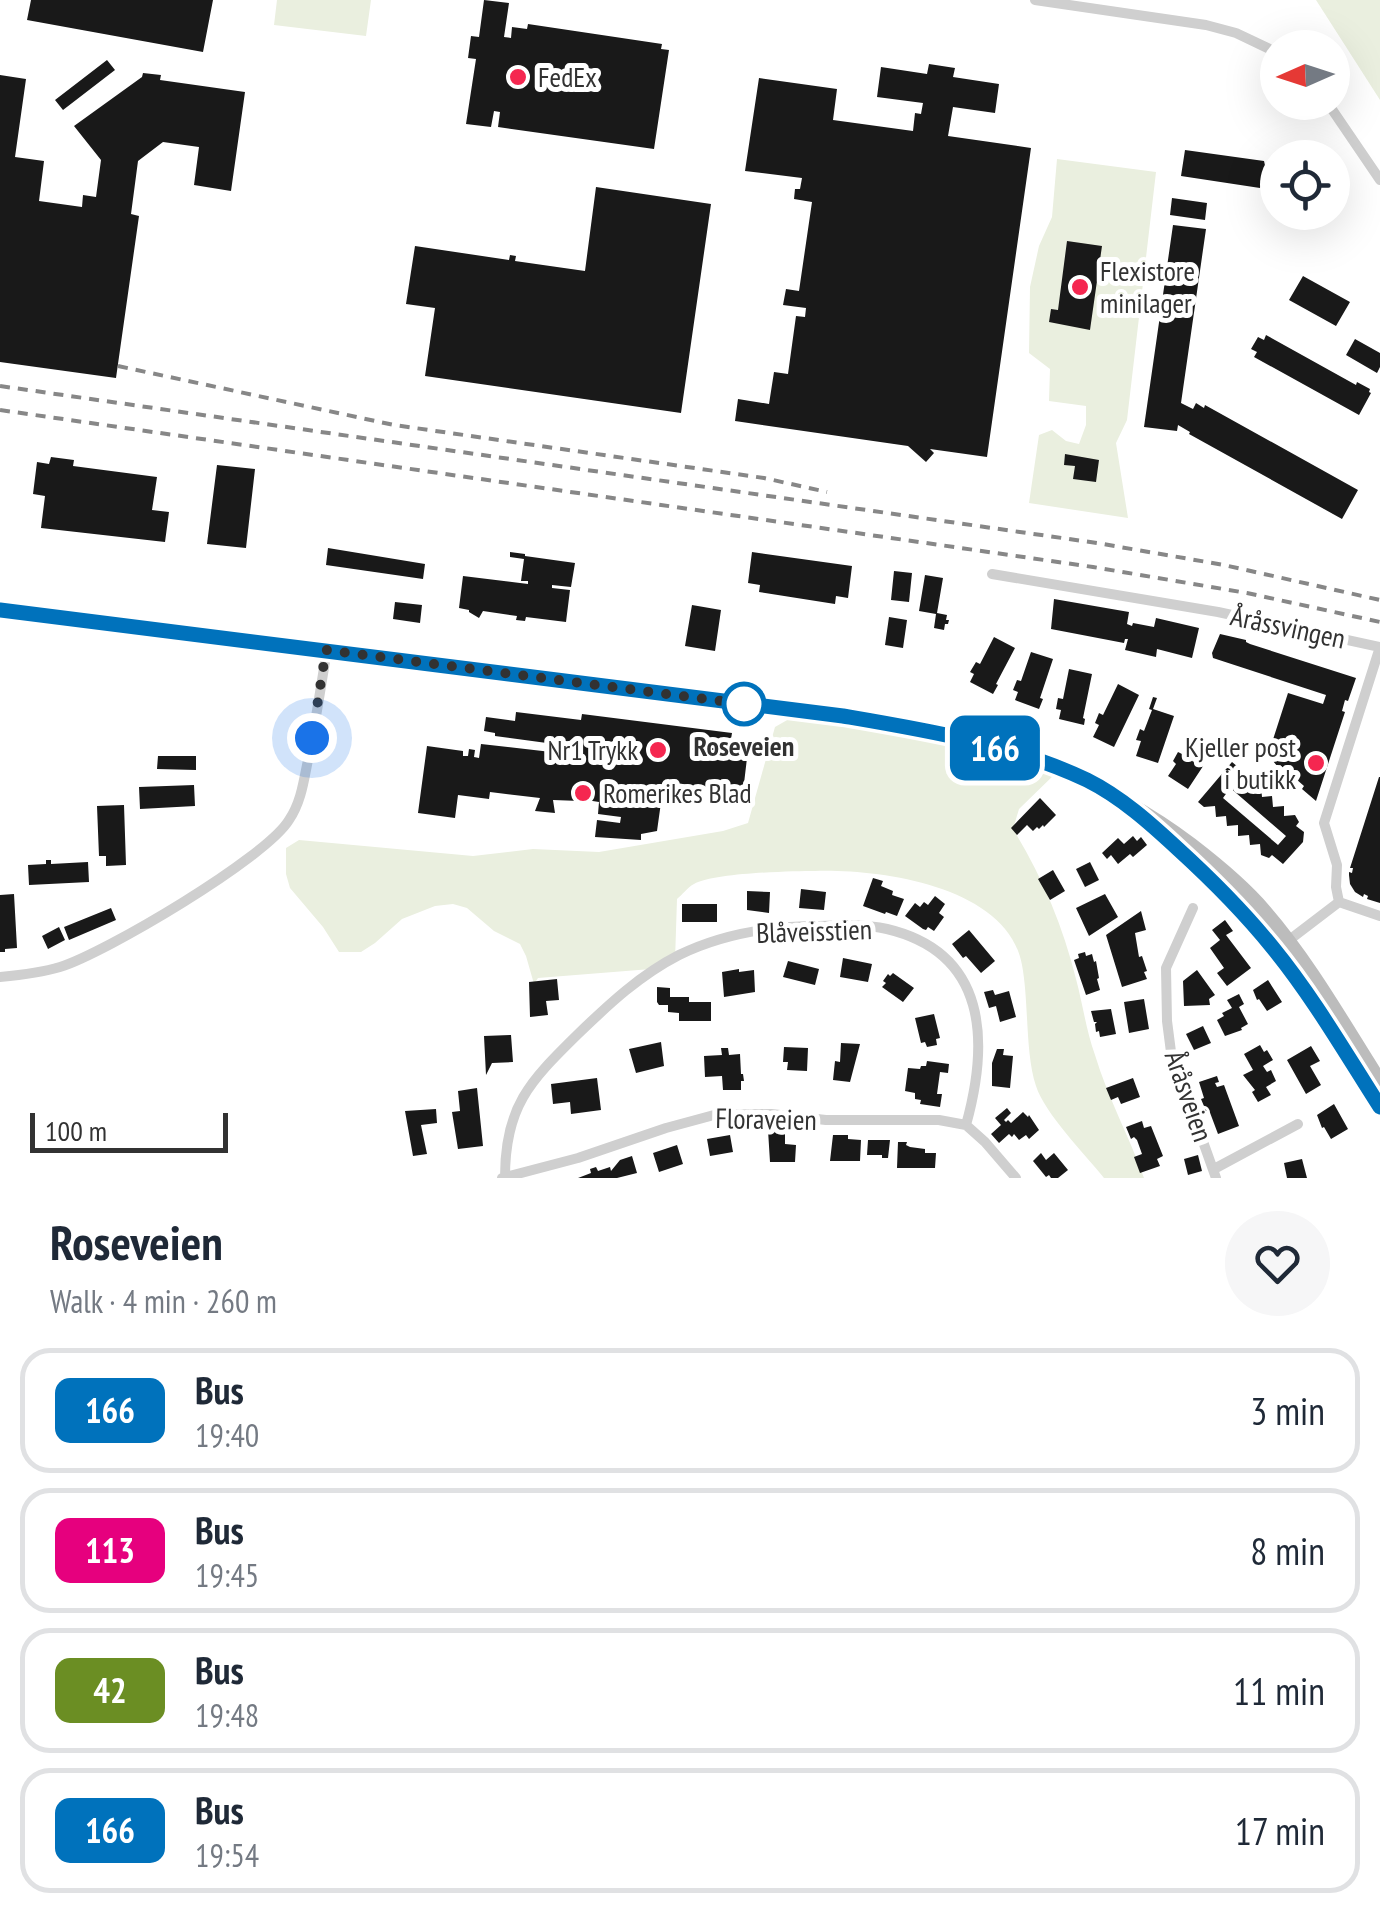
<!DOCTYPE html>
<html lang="en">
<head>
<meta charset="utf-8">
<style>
  :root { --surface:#fff; --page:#f6f6f7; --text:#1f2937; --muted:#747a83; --line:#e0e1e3 }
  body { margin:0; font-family:"PT Sans Narrow",sans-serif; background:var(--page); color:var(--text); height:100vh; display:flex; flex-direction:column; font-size:38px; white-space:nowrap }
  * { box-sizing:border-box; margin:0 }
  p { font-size:32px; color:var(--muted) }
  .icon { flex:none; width:55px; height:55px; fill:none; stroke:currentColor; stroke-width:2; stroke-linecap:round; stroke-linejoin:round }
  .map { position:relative; height:1178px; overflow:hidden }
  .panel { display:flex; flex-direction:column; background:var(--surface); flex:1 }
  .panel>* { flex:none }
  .badge { padding:0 20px; border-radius:15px; font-size:35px; line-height:65px }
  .needle { width:65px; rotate:267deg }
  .controls { position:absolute; left:1260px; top:30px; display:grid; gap:20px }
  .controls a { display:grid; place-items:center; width:90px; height:90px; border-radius:50%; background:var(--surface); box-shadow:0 10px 40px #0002; font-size:50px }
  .scale { position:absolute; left:30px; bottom:25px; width:198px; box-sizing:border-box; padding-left:10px; border:5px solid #323232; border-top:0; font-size:28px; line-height:35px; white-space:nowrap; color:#323232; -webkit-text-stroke:8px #fff; paint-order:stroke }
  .you { position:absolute; width:50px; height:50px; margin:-25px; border:8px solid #fff; border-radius:50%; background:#1a73e8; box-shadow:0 0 0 15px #1a73e833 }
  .map>.badge { position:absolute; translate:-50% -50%; box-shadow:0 0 0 5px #fff }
  .round { display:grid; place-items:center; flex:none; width:105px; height:105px; border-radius:52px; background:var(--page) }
  .head { display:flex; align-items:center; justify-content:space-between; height:170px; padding:0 50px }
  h1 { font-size:48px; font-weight:700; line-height:75px }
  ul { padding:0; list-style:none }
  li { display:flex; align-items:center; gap:30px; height:125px; margin:0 20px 15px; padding:0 30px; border:5px solid var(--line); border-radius:30px }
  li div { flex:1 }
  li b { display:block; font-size:38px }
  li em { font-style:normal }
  li .badge { min-width:110px; font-weight:700; text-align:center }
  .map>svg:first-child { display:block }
  .green { fill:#eaefdf }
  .building { fill:#191919; fill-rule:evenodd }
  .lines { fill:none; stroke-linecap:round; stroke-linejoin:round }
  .street { stroke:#cfcfcf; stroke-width:10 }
  .secondary { stroke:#bcbcbc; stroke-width:15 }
  .rail { stroke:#878787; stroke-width:4; stroke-dasharray:10 8; stroke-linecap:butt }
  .line-casing { stroke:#fff; stroke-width:22 }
  .line { stroke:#0072bc; stroke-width:15 }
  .walk { stroke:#323232; stroke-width:10; stroke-dasharray:0 18 }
  .poi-dot { fill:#f52750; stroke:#fff; stroke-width:4 }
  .stop-dot { fill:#fff; stroke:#0072bc; stroke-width:5 }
  .labels { text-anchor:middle; stroke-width:10; stroke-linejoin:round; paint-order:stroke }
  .poi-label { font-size:28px; fill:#323232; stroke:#fff; text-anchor:start }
  .street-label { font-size:28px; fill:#323232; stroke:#fff }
  .stop-label { font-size:28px; font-weight:bold; fill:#323232; stroke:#fff }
</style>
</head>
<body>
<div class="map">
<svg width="1380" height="1178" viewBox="0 0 1380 1178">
  <rect width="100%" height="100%" fill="#fff"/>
  <path class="green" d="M277 0H371L366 36 274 25Z
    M1316 0H1380V100Z
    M1057 159 1156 172 1127 420 1116 443 1128 518 1029 503 1039 435 1052 430 1066 441 1079 444 1086 425V406L1049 401 1050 369 1029 353 1030 287 1039 246 1052 217Z
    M800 718 922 736 1057 772 1019 809 1013 829C1042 876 1063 926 1076 979 1083 1005 1086 1030 1095 1055 1108 1098 1129 1136 1144 1178H1104C1085 1154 1045 1114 1036 1086 1025 1053 1029 1002 1022 965 1008 886 880 869 815 871 791 871 713 873 694 884 688 887 682 895 677 899L675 961 651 969 538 978 534 984 526 956 520 944 494 931 467 908 453 904 435 906 402 919 375 943 361 952H339L323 927 290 888 286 874V848L299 840 473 856 533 849 599 852 723 831 748 823 775 727 789 719Z"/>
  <path class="building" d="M31 0H213L203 52 27 20Z
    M484 0 509 3 504 37 511 38 512 27 527 29 528 24 662 44 661 49 669 50 654 149 498 127 500 112 494 111 491 127 466 124 476 59 468 58 471 36 479 37Z
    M107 60 115 70 63 110 55 100Z
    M929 64 955 68 953 77 999 84 995 113 953 107 948 136 1031 148 987 457 930 449 934 453 926 462 908 446 735 421 738 399 769 404 774 372 788 374 796 316 805 317 806 308 783 305 786 289 799 291 812 202 794 199 795 189H800L802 178 745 171 759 78 837 89 833 120 913 131 915 113 921 114 923 103 877 97 881 67 927 74Z
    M143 73 161 75 160 80 245 92 231 191 194 185 199 147 163 142 138 161 131 214 139 216 116 378 0 362V75L26 79 15 157 44 161 39 201 82 207 83 195 96 197 101 160 74 126 142 77Z
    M1185 150 1264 161 1266 170 1265 180 1260 188 1181 176Z
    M596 187 711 204 681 413 425 376 435 308 406 304 415 246 509 260 510 255 516 256 515 261 585 271Z
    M1172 198 1207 203 1205 220 1170 215Z
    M1173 225 1206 229 1181 403 1193 409 1196 403 1204 408 1205 405 1358 490 1342 519 1189 434 1190 432 1178 425 1177 431 1144 427Z
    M1067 241 1102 246 1090 330 1049 322 1051 309 1058 310Z
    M1303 276 1350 302 1336 326 1289 300Z
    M1266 335 1356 385 1357 382 1370 389 1369 392 1371 393 1359 415 1254 357 1257 352 1251 349 1258 337 1264 340Z
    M1355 339 1380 353V367L1377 373 1346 355Z
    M1065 454 1099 460 1096 482 1073 479 1075 466 1064 465Z
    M51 457 74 460 73 466 157 477 152 510 169 512 165 542 41 528 45 496 33 494 37 462 49 464Z
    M217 465 255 469 246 548 207 544Z
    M328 548 425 564 423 579 326 565Z
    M510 552 525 554V556L575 563 571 587 552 585V588L570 590 566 622 526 617 525 621 516 620 517 616 483 611 479 618 469 612V610L459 608 463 576 528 584V581H521L524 559 510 557Z
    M752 552 852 566 848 598 836 596 835 604 759 592 760 585 748 583Z
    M894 571 912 573 909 602 891 600Z
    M925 575 943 578 937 613 947 615 946 620H949L948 624H945L944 630 934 628 936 614 919 611Z
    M1054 599 1129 612 1127 624 1132 626 1133 623 1154 627 1156 618 1199 628 1192 658 1157 649 1156 657 1125 650 1128 639H1125L1124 643 1051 629Z
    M395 602 422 605 420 623 393 619Z
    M692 605 721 610 715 651 685 646Z
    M889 617 907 620 903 648 885 645Z
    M1220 634 1246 640V642L1250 644 1356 678 1348 701 1345 700 1342 711 1345 712 1316 801 1302 789 1304 786 1280 765 1278 767 1268 755 1288 693 1323 704 1326 695 1213 658 1212 653Z
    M994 637 1015 648 996 684 998 685 993 694 970 682 974 674 970 672 976 662 980 664Z
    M1031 652 1053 659 1040 698 1043 699 1039 709 1015 700 1018 692 1013 690 1017 680 1021 681Z
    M1069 669 1092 674 1083 718 1085 719 1084 725 1059 719 1061 710 1056 709 1058 698 1063 699Z
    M1118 684 1139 695 1114 747 1093 737 1099 725 1095 723 1099 713 1103 715Z
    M1153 697 1157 698 1153 709 1174 716 1158 763 1136 756 1141 741 1136 740 1140 729 1144 731 1152 710 1149 709Z
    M516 712 581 720 582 714 732 733 731 739 745 741 743 758H747L743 792 697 786V788L689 787V785L664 781 657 831 641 834V840L595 837 597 820 620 823 621 817 598 814 599 802 580 799V801L553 800 555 813 535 811 540 798 490 792 489 799 458 795 455 818 418 813 427 746 463 751V756H468L469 749 475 750 474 757 479 758 481 744 577 755 569 746 495 736V733L484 731 486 717 515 721Z
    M1195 734 1215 748 1188 789 1168 776 1176 764 1173 761 1178 752 1182 754Z
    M158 756H196V770L157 769Z
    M1232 762 1238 767 1239 778 1249 777 1250 787 1261 786 1262 797 1272 796 1273 807 1284 806V816L1295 815 1299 822 1296 826 1304 832 1303 842 1283 864 1272 855 1269 858 1261 855 1260 844 1250 845 1249 835 1238 836V825L1227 826 1226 816 1216 817 1215 806 1204 807 1198 802ZM1228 786 1286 836 1278 845 1223 798 1228 791Z
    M1379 777H1380V903L1367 899 1368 896 1364 894 1363 897 1355 892 1350 884 1349 875V872L1352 873 1353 868H1350Z
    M194 785 195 806 140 809 139 787Z
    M1040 798 1056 815 1044 827 1043 825 1039 829 1037 827 1033 831 1027 825 1017 835 1011 828Z
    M124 805 126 865 106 866V856H99L97 806Z
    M1133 836 1137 841 1141 837 1147 845 1133 857 1130 854 1118 864 1111 855 1107 859 1102 853 1118 838 1124 844Z
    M46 860H51V864L88 862 89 882 29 885 28 865 46 864Z
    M1090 862 1099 880 1085 887 1076 869Z
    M1053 870 1065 891 1050 900 1038 879Z
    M873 878 883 881 881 886 893 891 892 895 904 899 897 916 886 912 885 914 863 906Z
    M801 889 826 892 824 910 799 908Z
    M747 891 770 892 769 913 747 910Z
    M14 894 17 948 5 949V952H0V895Z
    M1105 894 1118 917 1089 936 1076 908Z
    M935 896 945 904 939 913 944 917 934 931 928 927 926 930 923 929 905 916 915 903 920 907 924 902 928 905Z
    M682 904H717V922H682Z
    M111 908 116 920 69 940 64 927Z
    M1141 911 1146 930 1135 933 1139 957 1142 956 1147 971 1144 972 1147 979 1122 987 1106 935Z
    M1225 920 1233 931 1226 935 1251 968 1227 986 1217 973 1224 968 1210 948 1220 940 1212 930Z
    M59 927 65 940 48 949 42 936Z
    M969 930 995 961 981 973 966 956 963 958 952 944Z
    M1085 952 1086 956 1092 954 1094 962 1096 961 1099 978 1097 979 1100 990 1086 995 1074 960 1079 958 1078 954Z
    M843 958 872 964 868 982 840 977Z
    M788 961 819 969 815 985 783 977Z
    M739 969V972L754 970 755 992 724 997 722 972Z
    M1197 970 1215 995 1209 999 1210 1005 1184 1006 1183 981Z
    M893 973 914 988 903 1002 882 987 886 983 883 981 888 974 890 976Z
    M557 979 559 1000 546 1001 548 1015 530 1017 529 982Z
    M1268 980 1282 1002 1267 1011 1259 999 1257 1000 1253 990Z
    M657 987 670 988V997H689V1002H711V1021H679V1013L668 1012V1005H659L657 1002Z
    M993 990 995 995 1009 991 1016 1017 1000 1022 996 1006 989 1008 984 992Z
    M1239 994 1244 1004 1239 1007 1248 1024 1241 1028 1242 1030 1225 1036 1217 1020 1224 1016 1222 1013 1232 1008 1227 1000Z
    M1144 999 1149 1029 1129 1033 1124 1002Z
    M1111 1009 1116 1034 1100 1037 1099 1031 1096 1032 1095 1024 1097 1022H1094L1091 1011Z
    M934 1014 940 1038 936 1039 937 1045 927 1047 925 1042 921 1043 915 1018Z
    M1203 1026 1211 1043 1194 1050 1186 1034Z
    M511 1035 513 1062 492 1063 486 1075 484 1036Z
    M661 1042 664 1066 636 1073 629 1049Z
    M841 1043 860 1044 850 1082 833 1080 835 1061 840 1062Z
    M1260 1045 1264 1052 1267 1050 1273 1060 1263 1066 1267 1072 1271 1070 1276 1081 1266 1087 1271 1095 1258 1102 1252 1092 1255 1090 1243 1075 1253 1070 1244 1054Z
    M1311 1046 1320 1061 1310 1066 1321 1085 1306 1094 1287 1060Z
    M784 1047 808 1048 807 1071 787 1070 788 1062H783Z
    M721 1048H728L729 1055 740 1054 741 1074H743L744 1081H741V1090H723L722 1076 705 1077 704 1056 722 1055Z
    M997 1049H1004L1003 1055 1013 1056 1010 1088 992 1086V1063Z
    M927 1061 949 1064 948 1073 940 1072 937 1094H942L940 1107 920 1104 921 1100 915 1099V1093L905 1091 908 1068 920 1069 921 1066H926Z
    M1217 1076 1219 1082 1215 1083 1217 1087 1224 1085 1239 1126 1218 1134 1209 1110 1206 1111 1201 1099 1204 1098 1199 1082Z
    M597 1078 601 1110 571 1114 570 1102 553 1104 551 1084Z
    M1133 1078 1140 1097 1121 1104 1118 1097 1111 1100 1106 1088Z
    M477 1088 483 1146 458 1149 452 1112 460 1111 458 1091Z
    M1334 1104 1348 1129 1331 1139 1324 1127 1322 1128 1317 1115Z
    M1007 1108 1011 1113 1004 1120 1006 1122 1008 1120 1011 1123 1023 1112 1028 1117 1029 1115 1039 1130 1029 1139 1026 1135 1019 1140 1014 1134 1012 1137 1009 1134 999 1143 991 1134 1001 1125 995 1118Z
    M436 1109 437 1123 421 1125 427 1154 413 1156 405 1111Z
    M1142 1121 1144 1128 1151 1126 1163 1156 1157 1159 1160 1166 1140 1173 1134 1157 1142 1154 1137 1140 1134 1137 1131 1139 1126 1127Z
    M768 1130 785 1131V1144L796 1145 795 1162H770Z
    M730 1135 733 1152 710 1156 707 1139Z
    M833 1135H848V1139L861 1140 860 1161H830Z
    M868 1140H890L888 1158H882V1155H867Z
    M898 1142H907L906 1145 910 1147 925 1149V1153H936L935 1168H897Z
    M677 1145 683 1164 659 1172 653 1153Z
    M1041 1153 1046 1160 1054 1153 1068 1170 1058 1178H1051L1049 1175 1046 1177 1033 1161Z
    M1198 1155 1202 1171 1188 1175 1184 1159Z
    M632 1156 637 1173 617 1178H578L591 1173 590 1169 596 1167 598 1171 610 1167 611 1171 620 1160Z
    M1302 1159 1307 1178H1287L1284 1163Z"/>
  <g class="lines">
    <path class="street" d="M1035 0 1206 25 1236 33 1278 53
      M1327 102 1380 180
      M992 574 1218 612 1380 647 1324 823 1337 865 1336 887 1339 902
      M1339 902 1380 916
      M1193 908 1166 968 1167 1021 1171 1052 1216 1178
      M1284 944 1339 902
      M0 977C21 975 40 973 60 967 105 953 266 858 289 820 302 801 304 778 309 755 316 720 321 685 327 650
      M1214 1169 1298 1124
      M505 1177C505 1107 529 1082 578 1034 609 1004 640 975 679 955 722 934 771 926 819 926 841 925 865 924 887 929 988 953 989 1042 966 1125
      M502 1178 578 1158 666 1128 714 1115 771 1114 826 1120H939L966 1125 985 1142 1016 1178"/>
    <path class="secondary" d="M0 610 843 716C972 738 1084 764 1191 845 1217 865 1243 886 1264 911 1309 963 1343 1024 1380 1082
      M1158 831 1213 881 1276 951 1380 1107"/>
    <path class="rail" d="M118 366 394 425 764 478 827 492
      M0 386 1097 543 1224 565 1380 600
      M0 410 1093 567 1247 593 1380 622"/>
  </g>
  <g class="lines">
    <g class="line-casing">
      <path id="line" d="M0 610 843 716C925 730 1011 744 1087 780 1121 797 1150 823 1178 849 1212 880 1244 912 1273 948 1313 997 1346 1054 1380 1107"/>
    </g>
    <use href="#line" class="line"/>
    <path class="walk" d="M312 738 326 650 744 704"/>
  </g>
  <g class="poi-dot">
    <circle cx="518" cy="77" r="10"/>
    <circle cx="1080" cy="287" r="10"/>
    <circle cx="658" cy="750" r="10"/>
    <circle cx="1316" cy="763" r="10"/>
    <circle cx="583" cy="793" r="10"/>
  </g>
  <circle class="stop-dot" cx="744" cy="704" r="20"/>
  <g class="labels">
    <g class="poi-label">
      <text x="538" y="87">FedEx</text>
      <text x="1100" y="281">Flexistore<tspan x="1100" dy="32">minilager</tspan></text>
      <text x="1296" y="757" text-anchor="end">Kjeller post<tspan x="1296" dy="32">i butikk</tspan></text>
      <text x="638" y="760" text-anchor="end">Nr1 Trykk</text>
      <text x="603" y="803">Romerikes Blad</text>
    </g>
    <g class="street-label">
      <text transform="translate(1288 627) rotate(12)" y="10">Åråssvingen</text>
      <text transform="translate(814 931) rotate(-2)" y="10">Blåveisstien</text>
      <text transform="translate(1189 1096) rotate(71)" y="10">Åråsveien</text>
      <text transform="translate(766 1119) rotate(1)" y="10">Floraveien</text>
    </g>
    <g class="stop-label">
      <text x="744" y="756">Roseveien</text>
    </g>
  </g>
</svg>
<div class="controls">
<a><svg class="needle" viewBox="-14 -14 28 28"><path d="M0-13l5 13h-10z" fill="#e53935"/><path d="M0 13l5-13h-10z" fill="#747a83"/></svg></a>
<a><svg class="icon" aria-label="locate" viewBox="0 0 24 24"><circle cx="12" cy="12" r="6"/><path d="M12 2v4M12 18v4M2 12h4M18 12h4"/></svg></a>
</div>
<div class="scale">100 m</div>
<div class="you" style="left:312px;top:738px"></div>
<b class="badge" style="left:995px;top:748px;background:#0072bc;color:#fff">166</b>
</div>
<section class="panel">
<div class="head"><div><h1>Roseveien</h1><p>Walk · 4 min · 260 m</p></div><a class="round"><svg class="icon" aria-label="heart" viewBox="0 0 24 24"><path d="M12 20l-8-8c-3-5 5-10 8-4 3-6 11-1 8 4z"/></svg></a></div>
<ul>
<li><span class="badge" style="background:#0072bc;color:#fff">166</span><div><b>Bus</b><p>19:40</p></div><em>3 min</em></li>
<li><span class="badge" style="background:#e6007e;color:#fff">113</span><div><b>Bus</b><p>19:45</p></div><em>8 min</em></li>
<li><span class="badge" style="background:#6b8e23;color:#fff">42</span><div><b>Bus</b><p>19:48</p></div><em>11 min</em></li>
<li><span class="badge" style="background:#0072bc;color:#fff">166</span><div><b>Bus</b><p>19:54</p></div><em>17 min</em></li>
</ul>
</section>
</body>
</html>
